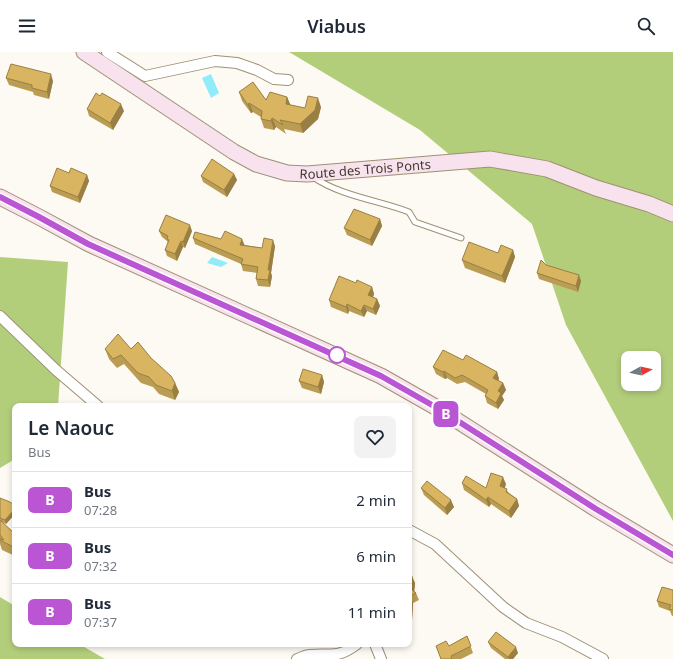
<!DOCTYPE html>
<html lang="fr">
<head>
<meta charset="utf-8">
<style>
  :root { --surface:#fff; --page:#f2f2f3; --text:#1f2937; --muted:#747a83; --line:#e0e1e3 }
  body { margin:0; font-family:"Noto Sans",sans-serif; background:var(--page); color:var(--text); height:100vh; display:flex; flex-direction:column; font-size:15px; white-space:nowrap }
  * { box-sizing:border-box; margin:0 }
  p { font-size:13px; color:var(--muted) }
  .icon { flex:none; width:22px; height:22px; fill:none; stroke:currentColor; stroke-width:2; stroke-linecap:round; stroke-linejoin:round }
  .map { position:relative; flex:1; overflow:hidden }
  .details { position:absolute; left:12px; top:351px; width:400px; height:244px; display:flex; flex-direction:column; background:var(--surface); border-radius:8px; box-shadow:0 2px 6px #0003 }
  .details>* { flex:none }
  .badge { padding:0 8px; border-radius:6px; font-size:14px; line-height:26px }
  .needle { width:26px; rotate:82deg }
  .fabs { position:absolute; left:621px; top:299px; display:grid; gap:8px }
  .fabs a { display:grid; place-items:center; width:40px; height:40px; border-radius:8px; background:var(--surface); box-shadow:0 2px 6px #0003; font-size:20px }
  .map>.badge { position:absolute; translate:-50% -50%; box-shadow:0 0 0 2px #fff }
  .round { display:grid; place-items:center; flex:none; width:42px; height:42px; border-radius:8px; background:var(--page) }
  .head { display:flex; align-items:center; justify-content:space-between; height:68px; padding:0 16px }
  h1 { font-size:19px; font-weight:600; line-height:30px }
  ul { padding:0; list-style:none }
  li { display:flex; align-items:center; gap:12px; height:56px; padding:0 16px; border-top:1px solid var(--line) }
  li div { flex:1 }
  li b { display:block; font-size:15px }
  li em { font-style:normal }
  li .badge { min-width:44px; font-weight:700; text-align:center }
  header { display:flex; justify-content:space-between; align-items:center; height:52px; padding:0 16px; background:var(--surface); font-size:18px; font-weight:600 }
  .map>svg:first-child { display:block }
  .forest { fill:#b3ce7b; fill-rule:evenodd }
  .water { fill:#91ecfa }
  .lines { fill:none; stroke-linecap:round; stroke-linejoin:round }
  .lane-casing { stroke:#9e9173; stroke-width:7 }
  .street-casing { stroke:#9e9173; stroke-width:12 }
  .secondary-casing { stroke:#9e9173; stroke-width:17 }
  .lane { stroke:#fff; stroke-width:5 }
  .street { stroke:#fff; stroke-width:10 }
  .secondary { stroke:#f8e2ee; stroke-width:15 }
  .wall { fill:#bb9c53 }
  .shaded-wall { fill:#997f44 }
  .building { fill:#dab561; stroke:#997f44 }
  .line-casing { stroke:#fff; stroke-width:9 }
  .line { stroke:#ba55d3; stroke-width:6 }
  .stop-dot { fill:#fff; stroke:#ba55d3; stroke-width:2 }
  .labels { text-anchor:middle; stroke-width:3; stroke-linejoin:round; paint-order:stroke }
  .street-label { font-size:13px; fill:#403a2e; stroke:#fff }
</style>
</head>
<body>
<header><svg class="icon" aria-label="menu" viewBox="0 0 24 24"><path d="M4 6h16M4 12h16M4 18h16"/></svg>Viabus<svg class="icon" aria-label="search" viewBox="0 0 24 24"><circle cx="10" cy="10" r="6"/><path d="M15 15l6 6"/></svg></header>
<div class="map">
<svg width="673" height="607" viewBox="0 0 673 607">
  <rect width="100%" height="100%" fill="#fdfaf4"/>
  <path class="forest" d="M289 0H673V469L566 273 532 172 420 78ZM628 306H654V332H628Z
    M0 205 68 210 58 354H15V407L0 416Z
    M0 545 15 554V592H79L105 607H0Z"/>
  <path class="water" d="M211 22 219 41 211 46 202 26Z
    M212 205 228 211 221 215 207 211Z"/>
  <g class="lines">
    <g class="lane-casing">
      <path id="lane" d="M313 125C341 144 377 148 409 160L415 170 461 186"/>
    </g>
    <g class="street-casing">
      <path id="street" d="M107 0 145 24 215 9 237 11 257 18 274 27 288 28
        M0 264 56 318 98 354
        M409 478 435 492 503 555 526 571 562 585 603 607
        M375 592 381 607
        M297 607C301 606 305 603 309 603 333 601 337 607 357 592"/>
    </g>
    <g class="secondary-casing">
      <g id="secondary">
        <path id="s1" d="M84 0 234 100 256 112 287 121 307 122 490 107 547 117 596 136 649 152 673 162"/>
        <path d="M0 145 39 165 89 192 381 324 439 357 596 457 673 503"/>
      </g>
    </g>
    <use href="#lane" class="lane"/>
    <use href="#street" class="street"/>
    <use href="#secondary" class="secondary"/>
  </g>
  <path class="wall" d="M6 26 53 29 49 47 34 43 33 40 9 33Z
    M239 40 266 48 287 45 290 53 305 56 321 55 318 67 303 81 284 77 286 82 276 75 274 78 264 76 261 67V65L253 60 251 61 242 49Z
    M100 44 124 59 113 78 89 64 87 57Z
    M234 122 237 128 227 145 203 130 201 124Z
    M87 123 89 129 80 151 52 140 50 134Z
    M380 167 382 174 372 194 347 183 344 176Z
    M159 179H192L185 196 183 195 177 209 167 204 165 198 168 191 167 189 162 185Z
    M193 186 221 187 245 193 262 196 275 194 271 221 272 224 270 235 258 234 256 227 257 221 243 219 241 212 195 192Z
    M513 198 515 205 505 231 465 216 462 208Z
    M537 221 581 229 578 240 539 227Z
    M356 231 372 235 374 242 373 245 377 247 380 254 376 263 367 259 364 265 349 259 348 262 331 255 329 248Z
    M105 297H131L151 306 175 331 179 340 175 348 159 342 153 335 141 331 124 312 117 316 109 307Z
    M463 308 497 320 499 327 498 328 503 331 506 338 502 344 504 348 498 357 487 351 485 344 486 342 465 330 457 332 447 326 445 327 436 322 433 315Z
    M322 323 324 330 321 342 302 336 299 329Z
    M462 431 486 436 506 432 505 436 509 441 517 447 519 454 511 466 491 452 489 455 464 438Z
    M421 436 454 455 447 463 424 443Z
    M0 446 15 454V462L6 472 2 470 15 482V504L2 498 0 492Z
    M409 523 415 531 414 539 416 541 419 548 413 551 412 568 409 561Z
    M673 538V564H672L670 559 659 555 657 549Z
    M467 584 473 601 461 607H441L436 594H449Z
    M488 590 518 601 513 607H505L491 596Z"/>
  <path class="shaded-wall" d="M51 22 53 29 49 47 47 40Z
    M287 45 291 54 286 52Z
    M318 46 321 55 318 67 303 81 300 72Z
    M249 51 253 60 251 61 248 53Z
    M121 52 124 59 113 78 110 71Z
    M272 66 276 75 274 78 271 69Z
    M234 122 237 128 227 145 224 138Z
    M87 123 89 129 80 151 78 145Z
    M380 167 382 174 372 194 370 188Z
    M190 173 192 179 185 196 183 190Z
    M242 187 245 194 240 193Z
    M273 188 275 194 271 221 272 224 270 235 268 228V218Z
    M181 189 183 195 177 209 175 202Z
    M513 198 515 205 505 231 502 224Z
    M579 223 581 229 578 240 576 234Z
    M372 235 374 242 371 250 368 243Z
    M377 247 380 254 376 263 373 257Z
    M347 252 349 259 348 262 346 255Z
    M364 253 367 259 364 265 361 259Z
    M444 319 447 326 445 327 443 320Z
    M497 320 499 327 496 333 493 326Z
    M322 323 324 330 321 342 318 335Z
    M175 331 179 340 175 348 172 339Z
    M503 331 506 338 502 344 504 348 498 357 496 351 498 339Z
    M503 425 506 432 502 441 500 434Z
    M488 445 491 452 489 455 486 448Z
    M517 447 519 454 511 466 509 459Z
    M451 448 454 455 447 463 445 456Z
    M15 457V462L6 472 5 468Z
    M412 524 415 531 414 542 411 537Z
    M410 544 413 551 412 568 409 561Z
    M516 595 518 601 513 607H509L508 605Z"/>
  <path class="building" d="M11 12 51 22 47 40 32 36V33L6 26Z
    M253 30 266 48 270 40 287 45 286 52 305 56 308 44 318 46 315 58 300 72 280 68 283 73 272 66 271 69 261 67 262 59 249 51 248 53 239 40Z
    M96 41 100 44 102 41 121 52 110 71 87 57Z
    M212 107 234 122 224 138 201 124Z
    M57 116 69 121 71 116 87 123 78 145 50 134Z
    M354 157 380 167 370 188 344 176Z
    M166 163 190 173 183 190 181 189 175 202 165 198 169 188 167 187 168 184 159 179Z
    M225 179 242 187 240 193 262 196 264 186 273 188 268 218H270L268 228 256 227 258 215 241 212 243 207 193 186 195 180 221 187Z
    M469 190 498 201 501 193 513 198 502 224 462 208Z
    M541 208 546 213 579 223 576 234 537 221Z
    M339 224 356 231 357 228 372 235 368 243 377 247 373 257 364 253 361 259 347 252 346 255 329 248Z
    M118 282 131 297 138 290 151 306 171 324 175 331 172 339 156 333 149 325 138 321 121 303 113 307 105 297Z
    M443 298 463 308 466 303 497 320 493 326 503 331 498 339 501 341 496 351 485 344 488 338 462 323 455 326 444 319 443 320 433 315Z
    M303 317 322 323 318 335 299 329Z
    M491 421 503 425 500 434 507 437 506 440 517 447 509 459 488 445 486 448 462 431 466 424 486 436Z
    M427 429 451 448 445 456 421 436Z
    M0 446 10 450 15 454V457L5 468 0 466Z
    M0 468 15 482V496L0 488V487L4 488 0 483Z
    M409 523 412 524 411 537 416 541 410 544 409 561Z
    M662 535 673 538V558L669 557 671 553 657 549Z
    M496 580 516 595 508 605 488 590Z
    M467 584 471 594 451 604 452 607H441L436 594 446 589 449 594Z"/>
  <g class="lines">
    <g class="line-casing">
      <path id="line" d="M0 145 39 165 88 192 381 324 439 357 596 457 673 503"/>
    </g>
    <use href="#line" class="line"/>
  </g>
  <circle class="stop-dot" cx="337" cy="303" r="8"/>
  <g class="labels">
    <g class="street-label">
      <text dy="5" stroke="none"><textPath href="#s1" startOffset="316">Route des Trois Ponts</textPath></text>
    </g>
  </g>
</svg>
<div class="fabs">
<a><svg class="needle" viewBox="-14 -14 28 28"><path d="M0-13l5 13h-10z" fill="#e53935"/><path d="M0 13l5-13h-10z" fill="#747a83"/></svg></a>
</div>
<b class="badge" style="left:446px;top:362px;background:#ba55d3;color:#fff">B</b>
<section class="details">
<div class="head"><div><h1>Le Naouc</h1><p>Bus</p></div><a class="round"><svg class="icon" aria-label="heart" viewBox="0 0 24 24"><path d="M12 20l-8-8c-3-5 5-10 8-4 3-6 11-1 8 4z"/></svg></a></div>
<ul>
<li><span class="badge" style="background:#ba55d3;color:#fff">B</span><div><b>Bus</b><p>07:28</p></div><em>2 min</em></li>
<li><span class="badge" style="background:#ba55d3;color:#fff">B</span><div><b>Bus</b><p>07:32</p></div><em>6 min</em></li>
<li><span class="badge" style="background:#ba55d3;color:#fff">B</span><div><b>Bus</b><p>07:37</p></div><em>11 min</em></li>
</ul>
</section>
</div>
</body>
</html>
